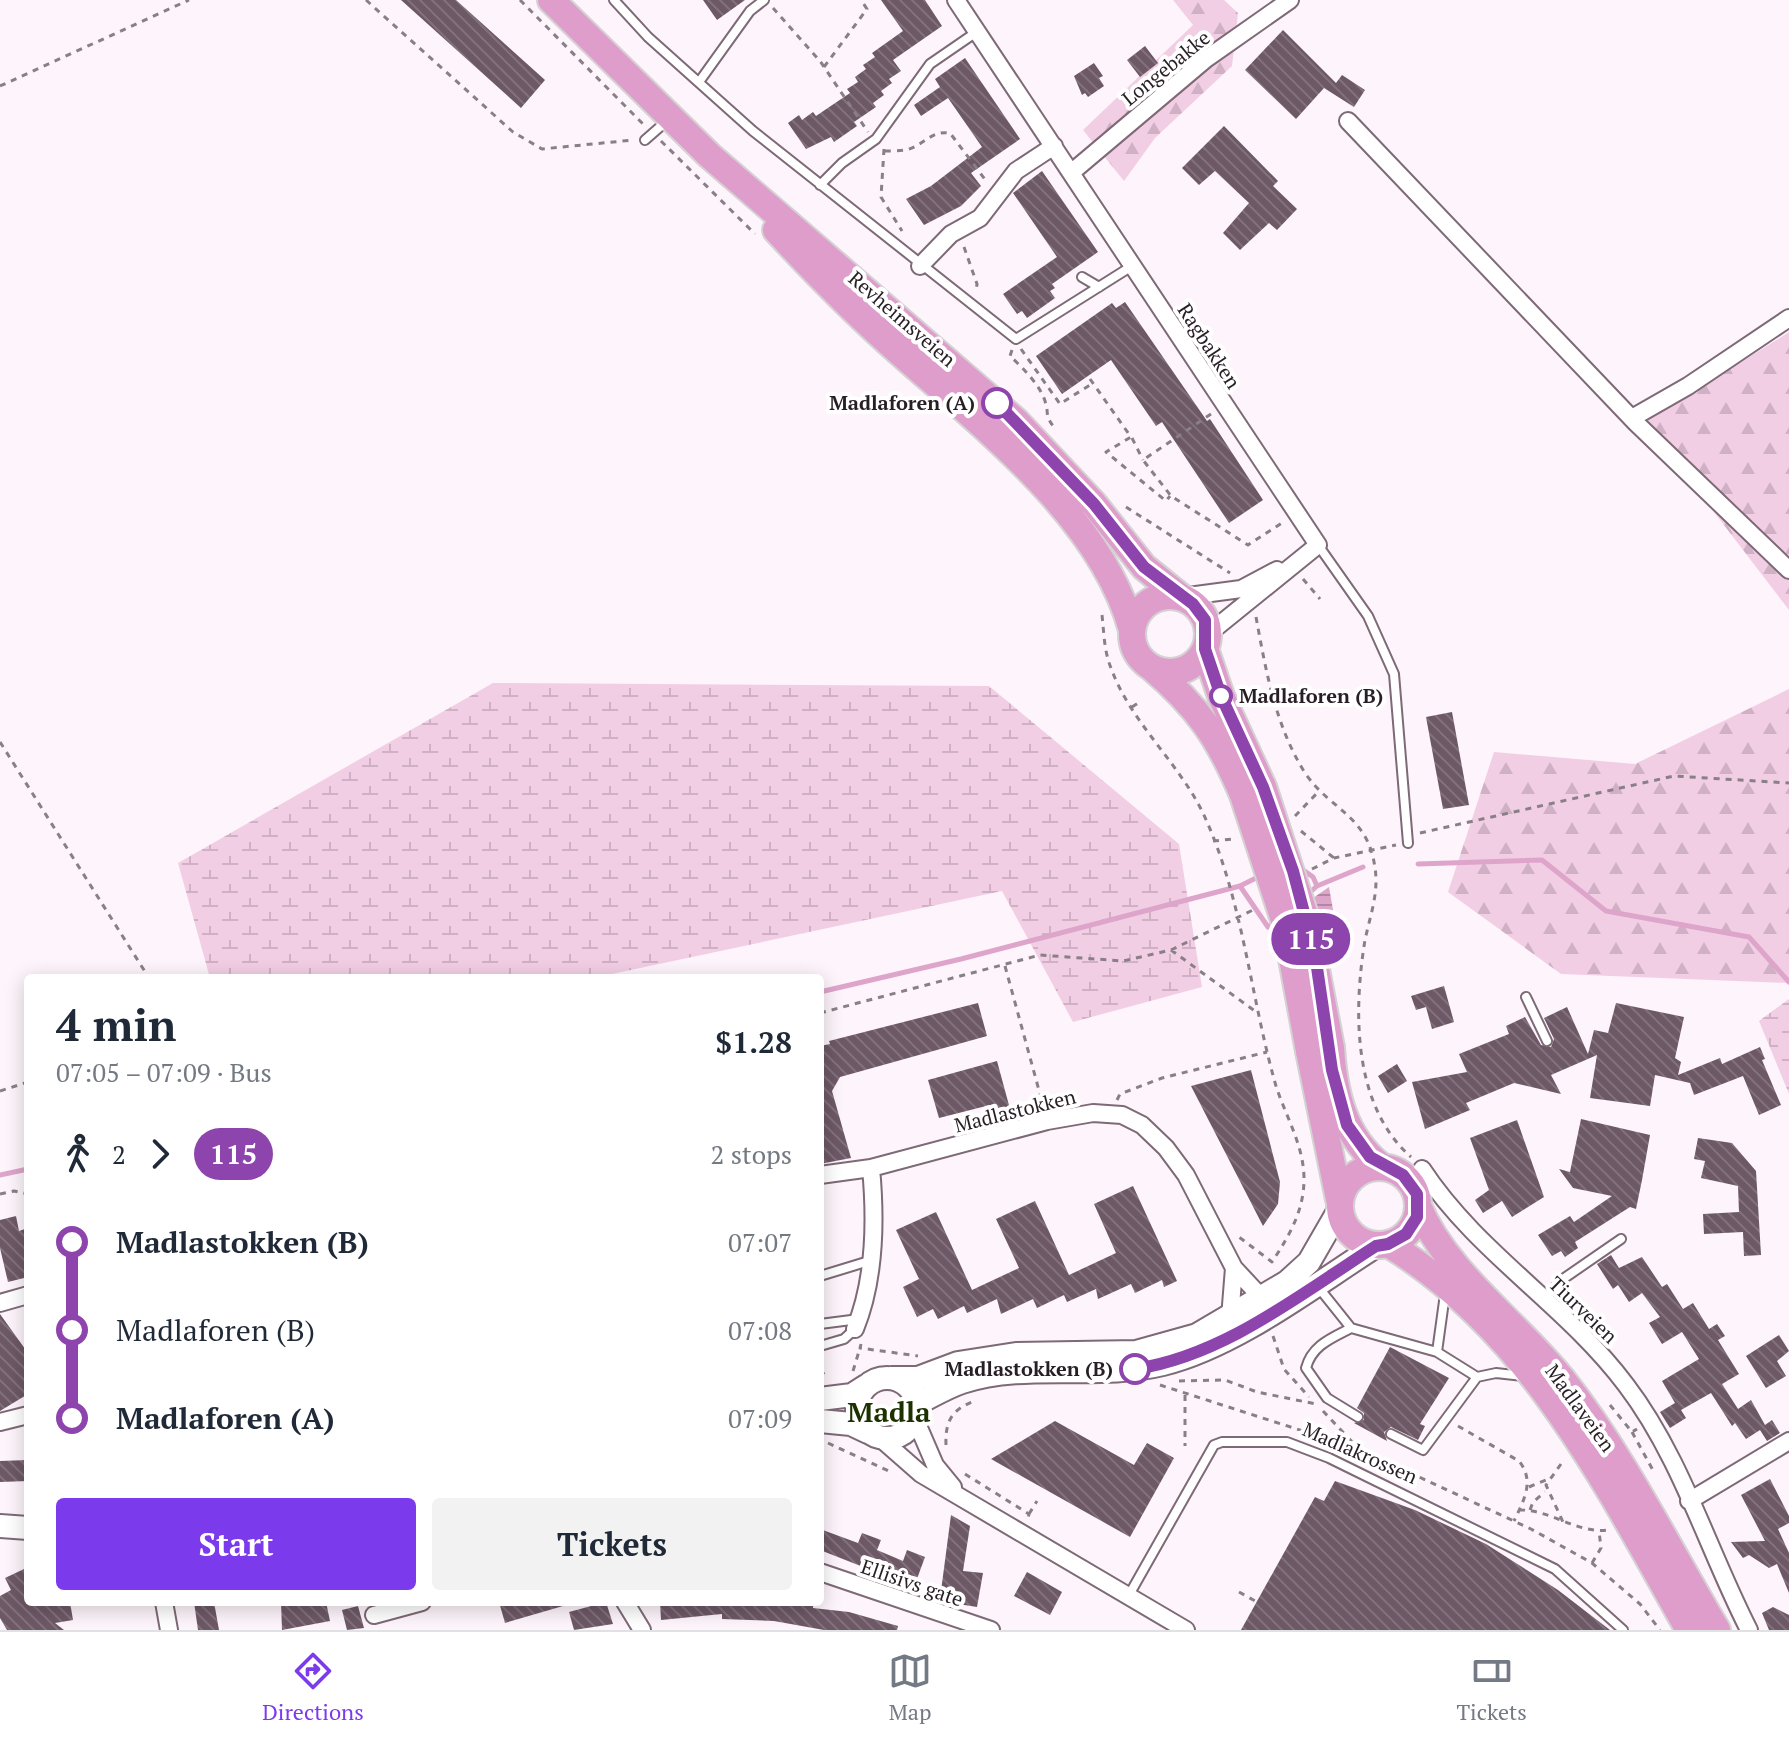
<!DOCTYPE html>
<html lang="en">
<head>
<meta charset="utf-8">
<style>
  :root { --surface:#fff; --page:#f2f2f3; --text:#1f2937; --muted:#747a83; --line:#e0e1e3; --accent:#7c3aed }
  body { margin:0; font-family:"PT Serif",serif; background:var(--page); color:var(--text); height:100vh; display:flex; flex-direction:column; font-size:30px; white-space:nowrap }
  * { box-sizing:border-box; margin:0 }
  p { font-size:26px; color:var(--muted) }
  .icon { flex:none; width:44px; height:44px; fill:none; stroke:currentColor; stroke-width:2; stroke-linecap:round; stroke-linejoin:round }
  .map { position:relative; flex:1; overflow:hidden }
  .panel { position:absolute; left:24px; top:974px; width:800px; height:632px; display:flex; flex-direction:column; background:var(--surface); border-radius:8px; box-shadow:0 4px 20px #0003 }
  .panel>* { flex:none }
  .badge { padding:0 16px; border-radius:26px; font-size:28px; line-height:52px }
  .map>.badge { position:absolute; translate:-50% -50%; box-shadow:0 0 0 4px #fff }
  .legs { display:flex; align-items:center; gap:12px; height:88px; padding:0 32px; font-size:26px }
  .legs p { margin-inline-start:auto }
  .head { display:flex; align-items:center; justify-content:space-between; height:136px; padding:0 32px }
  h1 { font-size:44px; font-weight:800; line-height:60px }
  .button { display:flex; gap:16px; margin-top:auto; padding:16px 32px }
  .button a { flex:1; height:92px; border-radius:8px; background:var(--accent); color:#fff; font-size:32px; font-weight:800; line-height:92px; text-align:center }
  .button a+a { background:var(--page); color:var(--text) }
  ul { padding:0 32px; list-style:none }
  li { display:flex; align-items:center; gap:28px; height:88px; font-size:30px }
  li i { display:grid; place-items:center; width:12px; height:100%; margin:0 10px; background:currentColor }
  li i::after { content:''; width:20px; height:20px; margin:-10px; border:6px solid; border-radius:50%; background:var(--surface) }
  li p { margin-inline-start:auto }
  li:first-child i { background:linear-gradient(#0000 50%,currentColor 0) }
  li:last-child i { background:linear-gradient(currentColor 50%,#0000 0) }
  .dock { display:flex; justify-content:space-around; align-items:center; height:112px; border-top:2px solid var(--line); background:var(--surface); font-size:22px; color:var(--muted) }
  .dock a { display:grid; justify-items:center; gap:4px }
  .dock .on { color:var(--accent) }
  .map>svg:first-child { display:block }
  .forest { fill:url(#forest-firs) }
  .wetland { fill:url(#wetland-marsh) }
  .water { fill:url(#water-rules) }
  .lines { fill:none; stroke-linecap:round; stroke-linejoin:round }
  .stream { stroke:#dea5cb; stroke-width:5 }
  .building { fill:url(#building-back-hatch) }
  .lane-casing { stroke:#7e6976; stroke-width:12 }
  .street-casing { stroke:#7e6976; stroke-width:20 }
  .secondary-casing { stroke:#7e6976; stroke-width:26 }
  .primary-casing { stroke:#d4d2d3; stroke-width:30 }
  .path { stroke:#897f86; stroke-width:3; stroke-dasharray:6 6; stroke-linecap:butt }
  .lane { stroke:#fff; stroke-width:8 }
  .street { stroke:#fff; stroke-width:16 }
  .secondary { stroke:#fff; stroke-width:22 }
  .primary { stroke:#de9dcb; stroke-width:26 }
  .primary-bridge-casing { stroke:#d4d2d3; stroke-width:30; stroke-linecap:butt }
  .primary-bridge { stroke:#de9dcb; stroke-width:26 }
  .line-1-casing { stroke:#fff; stroke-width:18 }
  .line-1 { stroke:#8e44ad; stroke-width:12 }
  .stop-1-dot { fill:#fff; stroke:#8e44ad; stroke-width:4 }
  .labels { text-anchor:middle; stroke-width:8; stroke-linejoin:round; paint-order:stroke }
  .street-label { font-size:20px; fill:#281f25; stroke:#fff }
  .stop-label { font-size:20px; font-weight:bold; fill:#281f25; stroke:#fff; text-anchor:end }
  .district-label { font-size:28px; font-weight:bold; fill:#1c3100; stroke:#fff }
</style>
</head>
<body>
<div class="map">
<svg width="1789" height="1630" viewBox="0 0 1789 1630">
  <defs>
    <pattern id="forest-firs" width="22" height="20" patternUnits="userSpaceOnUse" patternTransform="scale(2)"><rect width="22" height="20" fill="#f2cee5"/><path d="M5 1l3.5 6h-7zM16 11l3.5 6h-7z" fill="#d0b0c4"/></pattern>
    <pattern id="wetland-marsh" width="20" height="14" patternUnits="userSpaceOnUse" patternTransform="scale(2)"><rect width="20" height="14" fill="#f2cee5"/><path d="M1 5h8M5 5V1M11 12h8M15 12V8" fill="none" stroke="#d0b0c4"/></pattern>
    <pattern id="water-rules" width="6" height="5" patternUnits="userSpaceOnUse" patternTransform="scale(2)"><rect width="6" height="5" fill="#dea5cb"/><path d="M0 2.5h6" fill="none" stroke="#b486a5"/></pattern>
    <pattern id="building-back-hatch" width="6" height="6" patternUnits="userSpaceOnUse" patternTransform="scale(2)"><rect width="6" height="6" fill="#6d5866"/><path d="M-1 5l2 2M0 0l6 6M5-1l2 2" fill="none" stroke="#81717c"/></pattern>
  </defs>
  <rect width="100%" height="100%" fill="#fef4fb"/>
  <path class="forest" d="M1173 0H1224L1238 13 1232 66 1155 138 1124 181 1083 130 1193 25Z
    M1789 332V610L1645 422Z
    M1789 689V983L1561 974 1448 892 1494 752 1635 764Z"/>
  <path class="wetland" d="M493 683 989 686 1179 844 1202 987 1073 1022 1002 891 593 978H210L178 863Z
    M1789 999V1094L1759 1021Z"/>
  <path class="water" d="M1329 887 1336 927 1317 954 1283 919Z"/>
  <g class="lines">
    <path class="stream" d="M1418 864 1542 860 1606 911 1749 937 1789 982
      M1299 867 1313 877 1317 886
      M1240 886 1268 927 1275 922
      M1307 895 1317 886 1363 867
      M820 992 961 959 1240 886 1260 876
      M0 1175 28 1169"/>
  </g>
  <path class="building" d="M401 0H456L545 80 521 108Z
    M703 0H745L717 20Z
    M881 0H925L942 26 893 60 901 71 889 79 892 83 881 91 884 95 873 103 876 107 854 122 857 126 834 142 831 137 806 149 788 123 799 115 802 120 813 112 816 116 850 93 847 89 858 82 855 77 866 69 863 65 875 57 872 53 903 31Z
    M1283 30 1336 83 1342 75 1365 90 1354 107 1324 88 1296 119 1245 70Z
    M1145 46 1158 63 1140 77 1127 60Z
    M965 58 1020 139 971 173 981 186 961 206 924 225 906 199 931 186 982 147 948 98 921 116 914 105 940 87 935 79Z
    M1094 63 1103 76 1099 78 1104 86 1088 97 1085 93 1082 95 1074 76Z
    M1224 126 1278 181 1273 186 1297 209 1277 230 1269 223 1240 250 1223 233 1249 203 1215 171 1199 185 1182 168Z
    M1042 171 1098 252 1052 284 1055 288 1050 291 1055 298 1027 318 1022 311 1017 314 1003 294 1057 257 1013 193Z
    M1125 302 1207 421 1210 419 1263 500 1229 523 1162 422 1156 426 1111 360 1062 394 1036 356 1112 303 1116 308Z
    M1452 712 1469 805 1443 809 1426 717Z
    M1444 986 1454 1022 1432 1029 1426 1007 1416 1010 1411 996Z
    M978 1003 987 1036 840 1077 832 1091 851 1158 820 1164V1063L824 1062 820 1046 830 1044 829 1041Z
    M1616 1003 1684 1017 1675 1058 1681 1062 1678 1075 1720 1058 1722 1064 1760 1047 1765 1059 1762 1060 1781 1105 1759 1115 1743 1076 1694 1095 1690 1083 1655 1075 1650 1106 1590 1098 1597 1055 1551 1075 1561 1094 1514 1083 1466 1103 1470 1110 1425 1129 1412 1082 1467 1072 1459 1054 1509 1034 1506 1026 1525 1017 1541 1045 1551 1047 1554 1039 1544 1018 1567 1007 1588 1054 1594 1030 1608 1033Z
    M997 1061 1010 1109 992 1114 990 1105 939 1118 928 1080Z
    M1397 1064 1407 1081 1388 1093 1378 1076Z
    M1251 1070 1280 1182 1278 1204 1263 1226 1191 1086Z
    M1581 1119 1650 1135 1642 1180 1636 1209 1630 1207 1575 1242 1578 1248 1565 1257 1561 1251 1552 1256 1538 1235 1570 1216 1574 1222 1612 1196 1573 1188 1559 1169 1570 1172Z
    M1517 1120 1544 1197 1512 1217 1502 1201 1483 1213 1475 1200 1489 1190 1470 1138Z
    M1698 1138 1732 1143 1756 1171 1761 1255 1744 1256 1743 1232 1704 1234 1703 1214 1739 1212 1738 1186 1701 1178 1705 1161 1694 1159Z
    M1133 1186 1177 1281 1164 1287 1162 1280 1135 1293 1131 1284 1098 1299 1096 1289 1067 1302 1064 1295 1037 1308 1033 1299 1001 1314 997 1299 967 1313 964 1306 938 1319 933 1309 917 1317 903 1287 919 1279 896 1230 936 1212 972 1290 1019 1268 996 1219 1035 1201 1069 1275 1116 1253 1094 1204Z
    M16 1216 19 1231 28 1228V1277L8 1282 0 1248V1220Z
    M1611 1255 1619 1268 1642 1257 1662 1287 1667 1284 1683 1309 1693 1303 1709 1329 1717 1324 1725 1336 1718 1340 1739 1374 1722 1384 1738 1409 1751 1400 1765 1425 1772 1420 1780 1433 1767 1441 1760 1430 1746 1439 1735 1423 1732 1426 1711 1393 1681 1410 1686 1418 1670 1428 1660 1412 1675 1403 1662 1381 1699 1359 1682 1332 1662 1344 1649 1323 1660 1317 1642 1293 1629 1302 1618 1285 1613 1289 1597 1264Z
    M0 1314 28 1353V1394L0 1411Z
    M1779 1335 1789 1351 1777 1361 1786 1376 1766 1388 1746 1356Z
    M1390 1347 1449 1378 1420 1424 1425 1426 1418 1440 1391 1427 1384 1432 1387 1441 1354 1423 1364 1420V1413L1357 1408Z
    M1055 1421 1134 1465 1147 1443 1174 1458 1130 1537 991 1459Z
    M28 1460V1481L0 1482V1461Z
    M1770 1479 1789 1516V1523L1778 1529 1789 1553V1593L1777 1564 1769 1568 1749 1555 1743 1558 1731 1542 1765 1541 1741 1495Z
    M1335 1481 1415 1510 1486 1544 1558 1590 1610 1630H1241L1315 1497 1324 1501Z
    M951 1515 970 1526 963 1571 983 1573 977 1607 958 1604 959 1598 941 1591Z
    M820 1529 858 1543 862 1533 881 1540 877 1550 903 1561 907 1550 925 1557 914 1587 820 1550Z
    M24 1569 28 1577V1602H70L73 1620 55 1623 64 1630H7L0 1618V1596L11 1590 5 1578Z
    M1027 1572 1062 1592 1050 1615 1014 1596Z
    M194 1602H214L219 1630H198Z
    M281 1602H326L330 1621 282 1630Z
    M499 1602H563V1606L505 1623Z
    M606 1602 613 1624 574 1630 569 1612Z
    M660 1602H806L813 1603V1608L849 1612 898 1626 897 1630H824L774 1621 722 1619V1614L661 1620Z
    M358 1606 364 1628 347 1630 342 1610Z
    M1773 1607 1789 1615V1630H1769L1762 1613Z"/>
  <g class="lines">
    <g class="lane-casing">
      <path id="lane" d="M614 0 648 37 753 131 1016 339 1132 266
        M699 82 750 11 764 0
        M645 140 669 119
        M820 185 842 163 876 139 930 64 978 31
        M1082 277 1099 287
        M1318 545 1368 616 1394 674 1408 843
        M1526 997 1547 1041
        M820 1276 869 1261
        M1319 1288 1351 1328 1437 1352 1477 1377 1423 1450 1391 1434
        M1544 1299 1563 1279 1621 1239
        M820 1324 859 1319
        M1351 1328C1332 1338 1312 1345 1306 1368L1327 1398 1358 1417
        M820 1346 844 1339 855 1329
        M1437 1352 1445 1294
        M1477 1377 1496 1373 1523 1376
        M1129 1595 1214 1445 1222 1442H1287L1329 1458 1555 1569 1623 1630"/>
    </g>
    <g class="street-casing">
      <path id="street" d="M956 0 1318 545 1208 634
        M1348 121 1636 423 1789 570
        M1072 172 1206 59 1290 0
        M920 266 951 234 980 218 1016 171 1054 146
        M1632 418 1688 386 1789 318
        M1181 597 1241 589 1277 570
        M1422 1169C1477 1253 1566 1305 1626 1385 1681 1457 1708 1550 1749 1630
        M820 1175 871 1168 1047 1121 1093 1113 1122 1115 1142 1125 1166 1148 1186 1175 1234 1268 1261 1297
        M0 1303 28 1295
        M1230 1318 1234 1268
        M855 1329C875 1280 876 1221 871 1168
        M916 1421 935 1465 953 1487
        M0 1422 28 1415
        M880 1438 921 1474 1186 1630
        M1689 1501 1789 1441
        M820 1572 991 1630
        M164 1602 169 1630
        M625 1602 642 1630
        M374 1615 422 1602"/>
    </g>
    <g class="secondary-casing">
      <path id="secondary" d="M857 1408a30 30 0 1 1 60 0a30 30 0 1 1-60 0Z
        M892 1378H918L958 1363 1016 1354 1136 1352 1197 1335 1287 1282 1309 1262 1339 1210
        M820 1399 852 1395 866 1386
        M918 1403C932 1396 947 1387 962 1382 1027 1361 1098 1380 1163 1364 1236 1346 1313 1286 1376 1246
        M820 1421 851 1424 868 1432
        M0 1526 28 1528"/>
    </g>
    <g class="primary-casing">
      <path id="primary" d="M551 0 710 156 1016 421 1094 504 1144 567 1181 597
        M776 230C812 269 849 307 888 342 974 420 1101 514 1132 630
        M1132 634a38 38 0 1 1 76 0a38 38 0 1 1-76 0Z
        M1205 649 1221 696 1263 787
        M1151 667C1198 707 1219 738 1243 795
        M1331 1048C1334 1094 1344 1137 1381 1166
        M1309 1051 1339 1199
        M1340 1206a39 39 0 1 1 78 0a39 39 0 1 1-78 0Z
        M1418 1206C1446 1273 1517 1323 1562 1379 1623 1456 1667 1546 1717 1630
        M1388 1244C1533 1332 1608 1488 1689 1630"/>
    </g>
    <path class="path" d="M366 0 513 132 542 149 633 140
      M520 0 644 125
      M773 8 820 61 868 132
      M824 67 867 9 861 0
      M0 86 189 0
      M661 141 755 234
      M884 149 881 197 902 231
      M885 151C891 151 899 151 906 150 923 146 931 130 950 133L987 182
      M964 247 977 284 976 292
      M1021 349 1060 404 1093 383
      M1012 350 1010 356C1022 367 1040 385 1045 401 1050 417 1043 413 1056 430
      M1090 379 1131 437 1106 452 1166 501 1170 496
      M1211 414 1143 460 1171 496 1248 545 1282 523
      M1132 438 1143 460
      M1126 507 1230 573
      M1303 579 1320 599
      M1102 615C1104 633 1104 651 1111 668 1130 721 1177 761 1202 811 1243 897 1250 996 1276 1086 1286 1117 1304 1146 1304 1179 1304 1211 1289 1236 1272 1262L1235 1234
      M1256 617C1266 671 1275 725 1305 773 1331 811 1368 815 1375 868 1379 893 1370 916 1365 940 1353 1012 1353 1106 1411 1157
      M1132 707 1141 701
      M0 742 149 978
      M1295 816 1320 790
      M1301 831 1334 858
      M1420 833 1674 776 1789 783
      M1213 841 1233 839
      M1312 869 1334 858 1396 845
      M1171 950 1259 1014
      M1005 966 1043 1105
      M820 1013 1040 955 1123 961 1171 950 1257 908
      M0 1091 28 1082
      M1117 1100 1120 1094 1162 1078 1267 1052
      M0 1194 14 1191 28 1194
      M1273 1336 1284 1369 1309 1397
      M861 1344 860 1348 918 1356
      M820 1370 827 1377
      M853 1371 860 1348
      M1179 1381 1225 1380 1257 1392 1316 1404
      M1160 1385 1359 1449 1531 1529 1592 1563 1640 1604 1660 1630
      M1185 1395V1446
      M1610 1405 1632 1432 1637 1429
      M1323 1411 1356 1446
      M1458 1426 1519 1461C1535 1481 1524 1500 1514 1521
      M1632 1432 1655 1474
      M828 1443 893 1473
      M946 1445C945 1421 952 1409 975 1401
      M1561 1464 1546 1485 1563 1522
      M965 1474 1029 1514 1028 1519
      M1529 1487 1546 1480
      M1519 1510C1550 1509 1577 1534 1608 1530
      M1530 1510 1533 1502 1545 1492
      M1029 1514 1037 1501
      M1592 1563 1601 1548 1599 1531
      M1239 1592 1257 1602"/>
    <use href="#lane" class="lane"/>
    <use href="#street" class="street"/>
    <use href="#secondary" class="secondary"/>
    <use href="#primary" class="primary"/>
    <g class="primary-bridge-casing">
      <path id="primary-bridge" d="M1263 787 1307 922 1331 1048
        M1243 795 1286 926 1309 1051"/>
    </g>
    <use href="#primary-bridge" class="primary-bridge"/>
  </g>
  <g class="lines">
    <g class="line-1-casing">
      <path id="line-1" d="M997 403 1094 504 1144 567 1193 604 1205 620V649L1221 696 1263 787 1293 871 1315 954 1332 1070 1347 1125 1370 1157 1403 1175 1417 1194V1217L1406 1234 1388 1244 1376 1246C1302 1293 1224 1356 1135 1369"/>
    </g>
    <use href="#line-1" class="line-1"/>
  </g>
  <g class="stop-1-dot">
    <circle cx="997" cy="403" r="14"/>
    <circle cx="1221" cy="696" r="10"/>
    <circle cx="1135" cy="1369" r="14"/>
  </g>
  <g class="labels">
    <g class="street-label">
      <text transform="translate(1166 68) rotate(-39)" y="7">Longebakke</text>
      <text transform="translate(902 319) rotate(41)" y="7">Revheimsveien</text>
      <text transform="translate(1209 346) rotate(57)" y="7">Ragbakken</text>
      <text transform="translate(1015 1111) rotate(-14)" y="7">Madlastokken</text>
      <text transform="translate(1583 1310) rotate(44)" y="7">Tiurveien</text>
      <text transform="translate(1580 1408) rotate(54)" y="7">Madlaveien</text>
      <text transform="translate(1360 1453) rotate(24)" y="7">Madlakrossen</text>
      <text transform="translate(912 1583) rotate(19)" y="7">Ellisivs gate</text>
    </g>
    <g class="stop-label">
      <text x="975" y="410">Madlaforen (A)</text>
      <text x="1239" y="703" text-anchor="start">Madlaforen (B)</text>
      <text x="1113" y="1376">Madlastokken (B)</text>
    </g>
    <g class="district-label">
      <text x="889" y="1422">Madla</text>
    </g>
  </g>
</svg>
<b class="badge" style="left:1311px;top:939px;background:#8e44ad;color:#fff">115</b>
<section class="panel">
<div class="head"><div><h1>4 min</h1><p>07:05 – 07:09 · Bus</p></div><b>$1.28</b></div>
<div class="legs"><svg class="icon" aria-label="walk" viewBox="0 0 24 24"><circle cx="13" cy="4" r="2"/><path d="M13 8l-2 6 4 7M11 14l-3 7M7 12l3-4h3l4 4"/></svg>2<svg class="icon" aria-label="forward" viewBox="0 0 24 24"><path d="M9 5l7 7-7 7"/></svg><b class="badge" style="background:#8e44ad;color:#fff">115</b><p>2 stops</p></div>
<ul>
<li><i style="color:#8e44ad"></i><b>Madlastokken (B)</b><p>07:07</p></li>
<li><i style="color:#8e44ad"></i><span>Madlaforen (B)</span><p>07:08</p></li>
<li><i style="color:#8e44ad"></i><b>Madlaforen (A)</b><p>07:09</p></li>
</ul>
<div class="button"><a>Start</a><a>Tickets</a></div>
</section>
</div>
<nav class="dock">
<a class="on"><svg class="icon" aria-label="directions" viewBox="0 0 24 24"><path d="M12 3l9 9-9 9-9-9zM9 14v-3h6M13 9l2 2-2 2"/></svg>Directions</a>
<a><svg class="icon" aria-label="map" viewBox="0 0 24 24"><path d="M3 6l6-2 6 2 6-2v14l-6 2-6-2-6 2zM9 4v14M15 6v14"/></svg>Map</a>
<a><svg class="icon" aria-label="tickets" viewBox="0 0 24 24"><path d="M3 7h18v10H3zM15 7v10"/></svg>Tickets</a>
</nav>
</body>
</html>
